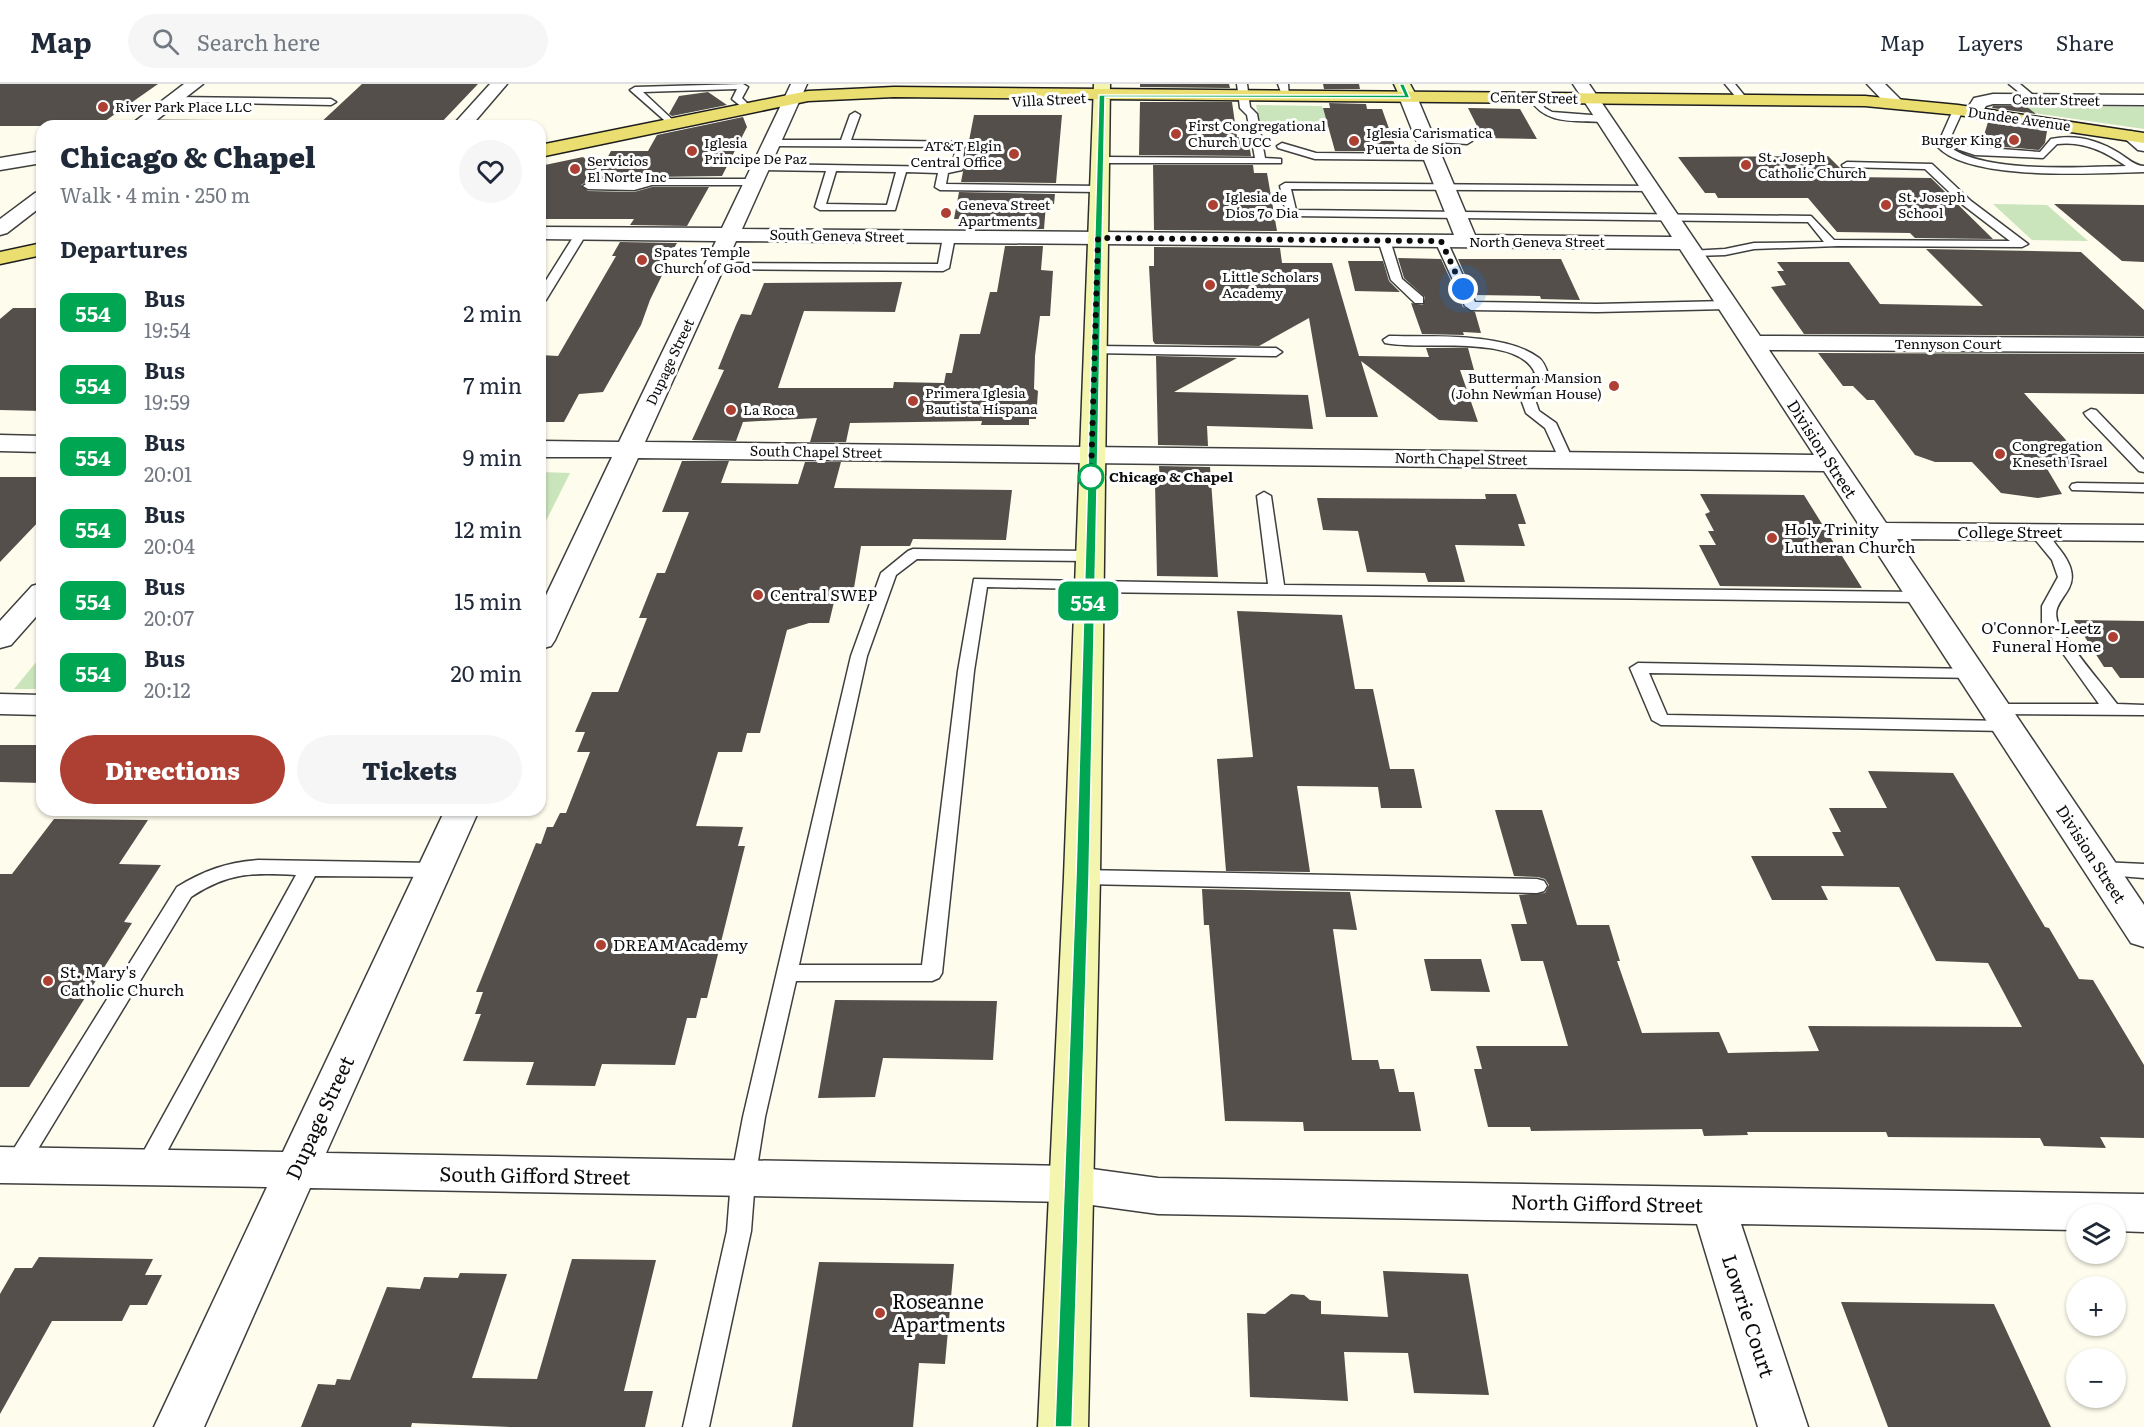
<!DOCTYPE html>
<html lang="en">
<head>
<meta charset="utf-8">
<style>
  :root { --surface:#fff; --page:#f6f6f7; --text:#1f2937; --muted:#747a83; --line:#e0e1e3; --accent:#ad3f33 }
  body { margin:0; font-family:Literata,serif; background:var(--page); color:var(--text); height:100vh; display:flex; flex-direction:column; font-size:22px; white-space:nowrap }
  * { box-sizing:border-box; margin:0 }
  p { font-size:20px; color:var(--muted) }
  .icon { flex:none; width:33px; height:33px; fill:none; stroke:currentColor; stroke-width:2; stroke-linecap:round; stroke-linejoin:round }
  .map { position:relative; flex:1; overflow:hidden }
  .details { position:absolute; left:36px; top:36px; width:510px; height:696px; display:flex; flex-direction:column; background:var(--surface); border-radius:18px; box-shadow:0 2px 4px #0004 }
  .details>* { flex:none }
  .badge { padding:0 12px; border-radius:9px; font-size:21px; line-height:39px }
  .buttons { position:absolute; left:2066px; top:1120px; display:grid; gap:12px }
  .buttons a { display:grid; place-items:center; width:60px; height:60px; border-radius:50%; background:var(--surface); box-shadow:0 2px 4px #0004; font-size:30px }
  .you { position:absolute; width:30px; height:30px; margin:-15px; border:4px solid #fff; border-radius:50%; background:#1a73e8; box-shadow:0 0 0 9px #1a73e833 }
  .map>.badge { position:absolute; translate:-50% -50%; box-shadow:0 0 0 3px #fff }
  h2 { padding:0 24px; font-size:22px; line-height:54px }
  .round { display:grid; place-items:center; flex:none; width:63px; height:63px; border-radius:32px; background:var(--page) }
  .head { display:flex; align-items:center; justify-content:space-between; height:102px; padding:0 24px }
  h1 { font-size:28px; font-weight:800; line-height:45px }
  .primary-button { display:flex; gap:12px; margin-top:auto; padding:12px 24px }
  .primary-button a { flex:1; height:69px; border-radius:36px; background:var(--accent); color:#fff; font-size:24px; font-weight:800; line-height:69px; text-align:center }
  .primary-button a+a { background:var(--page); color:var(--text) }
  ul { padding:0; list-style:none }
  li { display:flex; align-items:center; gap:18px; height:72px; padding:0 24px }
  li div { flex:1 }
  li b { display:block; font-size:22px }
  li em { font-style:normal }
  li .badge { min-width:66px; font-weight:700; text-align:center }
  header { display:flex; align-items:center; gap:36px; box-sizing:border-box; height:84px; padding:0 30px; background:var(--surface); border-bottom:2px solid var(--line) }
  header strong { font-size:28px }
  nav { display:flex; gap:33px; margin-inline-start:auto; font-size:21px }
  .search { width:420px; height:54px; background:var(--page); display:flex; align-items:center; gap:15px; box-sizing:border-box; padding:0 21px; border-radius:33px; color:var(--muted); font-size:22px }
  .map>svg:first-child { display:block }
  .green { fill:#cae4bb }
  .building { fill:#544f4a }
  .lines { fill:none; stroke-linecap:round; stroke-linejoin:round }
  .lane-casing { stroke:#3f3f3f; stroke-width:3 }
  .street-casing { stroke:#3f3f3f; stroke-width:3 }
  .secondary-casing { stroke:#2e2e2e; stroke-width:3 }
  .primary-casing { stroke:#1d1d1d; stroke-width:3 }
  .lane { fill:#fff; fill-rule:evenodd }
  .street { fill:#fff; fill-rule:evenodd }
  .secondary { fill:#f4f6af; fill-rule:evenodd }
  .primary { fill:#eade71; fill-rule:evenodd }
  .line { fill:#00a651; stroke:#fff; stroke-width:1.5 }
  .walk { stroke:#0c0c0c; stroke-width:6; stroke-dasharray:0 10.8 }
  .poi-dot { fill:#ad3f33; stroke:#fff; stroke-width:2 }
  .stop-dot { fill:#fff; stroke:#00a651; stroke-width:3 }
  .labels { text-anchor:middle; stroke-width:6; stroke-linejoin:round; paint-order:stroke }
  .far-street-label { font-size:14px; fill:#0c0c0c; stroke:#fff }
  .far-poi-label { font-size:14px; fill:#0c0c0c; stroke:#fff; text-anchor:start }
  .far-stop-label { font-size:14px; font-weight:bold; fill:#0c0c0c; stroke:#fff; text-anchor:start }
  .street-label { font-size:16px; fill:#0c0c0c; stroke:#fff }
  .poi-label { font-size:16px; fill:#0c0c0c; stroke:#fff; text-anchor:start }
  .near-street-label { font-size:20px; fill:#0c0c0c; stroke:#fff }
  .near-poi-label { font-size:20px; fill:#0c0c0c; stroke:#fff; text-anchor:start }
</style>
</head>
<body>
<header>
<strong>Map</strong>
<div class="search"><svg class="icon" aria-label="search" viewBox="0 0 24 24"><circle cx="10" cy="10" r="6"/><path d="M15 15l6 6"/></svg>Search here</div>
<nav><a>Map</a><a>Layers</a><a>Share</a></nav>
</header>
<div class="map">
<svg width="2144" height="1343" viewBox="0 0 2144 1343">
  <rect width="100%" height="100%" fill="#fdfced"/>
  <path class="green" d="M1256 21 1322 22 1329 43H1261Z
    M2009 22 2144 23V45L2006 25Z
    M1993 120 2047 121 2088 157 2032 156Z
    M540 388 570 389 540 449Z
    M42 571V605H14Z"/>
  <path class="building" d="M0 0H158L98 42H0Z
    M362 0H478L438 42H317Z
    M1140 0H1229L1230 4 1140 3Z
    M1323 0H1359L1360 5H1324Z
    M708 8 727 21 672 32 669 30 679 12Z
    M1140 18H1232L1237 53H1248L1251 72 1139 71Z
    M1329 19 1366 20 1367 25H1382L1397 67H1335L1323 24H1330Z
    M1993 22H2026L2036 30 1992 24Z
    M1468 24 1520 25 1537 55 1483 54Z
    M974 31H1062L1056 99 961 98Z
    M743 33 747 43 722 92 651 93 633 98 588 97 581 101 588 107 634 108 652 103H709L687 142 630 141 634 135H540V82L583 73 600 87 611 67H648L657 51Z
    M1988 38 2047 47 2045 59 2039 66 1981 61Z
    M1828 72 1849 93 1931 94 1993 155 1915 154 1910 149 1837 148 1808 114H1718L1715 109H1705L1678 73Z
    M1153 81H1253L1254 89H1267L1277 147 1154 146Z
    M959 108 1055 110 1054 120H1046L1044 145H1008L1009 136 954 135Z
    M2054 120 2144 121V178L2122 177Z
    M620 158 677 159 664 181H667L650 216 641 241 603 308 579 310 564 338H540V271L558 272 616 172H612Z
    M1005 162H1043L1041 186 1053 187 1050 232H1040L1035 272 1034 305 1038 307 1036 335H1029V341H981L982 337 850 339 846 358H810L817 334 743 338 736 357 692 356 724 286 718 285 736 241 741 230 751 231 764 199 902 198 895 228 804 227 778 304H893L894 298 944 299 946 289H952L960 250H980L990 208H997Z
    M1154 163 1280 164 1282 179H1332L1359 272 1429 273 1426 264H1468L1474 286H1460L1478 338 1439 336 1361 277 1378 333H1326L1309 234 1259 262 1155 260 1153 257 1149 182H1154Z
    M1926 165 2081 168 2144 226V252L1804 250 1771 203 1786 201 1777 187H1784L1777 178H1849L1880 220 1983 222Z
    M1398 174 1441 175 1463 223 1475 228 1481 249 1463 248 1464 251 1422 250 1411 219 1423 221 1425 213 1404 194Z
    M1458 175H1561L1580 216 1541 215 1540 212 1474 211Z
    M1348 177H1383L1389 197 1400 208 1355 207Z
    M13 224H42V327L0 326V235Z
    M1818 269 2144 270V310L2024 309 2091 384 2046 383 2062 410 2038 414 2001 409 1972 378H1935L1915 371 1874 316H1867L1853 302H1843Z
    M1156 272 1237 274 1174 308 1308 311 1313 345 1207 342 1208 362 1158 361Z
    M682 377H729L721 399 798 400 805 378H841L834 404 1012 406 1006 456 913 455 910 462H861L853 510H846L840 518H834L829 539H809L787 546 760 649H747L742 668H718L696 742 743 743 738 762H745L707 914H701L696 934H687L675 981 602 980 595 1002 526 1001 534 978 463 977 481 930H475L483 908H476L536 759 541 760 547 743H553L560 729H566L590 668H577L585 648H575L592 608H618L647 534H639L657 489H665L689 428H662Z
    M1159 382 1210 383 1218 493 1157 492 1155 399H1160Z
    M0 393H42V434L0 478Z
    M1485 410H1516L1526 440H1518L1525 462 1455 461 1465 498H1428L1425 489 1367 488 1358 447 1323 446 1317 414 1486 415Z
    M1700 410 1804 411 1862 504 1720 502 1699 461H1716L1708 447H1714L1705 430 1710 428Z
    M1237 527 1342 531 1355 605H1373L1390 685H1414L1422 724H1381L1378 703 1297 702 1310 788 1226 787 1217 675 1253 673Z
    M2074 536 2144 537V594H2120L2112 583H2104Z
    M0 661H42V699L0 698Z
    M1868 687 1953 689 2045 843 2049 844 2079 895 2093 896 2144 981V1054L2100 1053 2106 1064 2044 1062 2040 1054 1888 1053 1886 1048H1747L1748 1051 1704 1052 1702 1045 1531 1047 1530 1043H1488L1474 985H1482L1476 962H1568L1543 877H1521L1511 840H1527L1519 811 1545 809 1549 801 1545 795 1538 793 1514 792 1495 726H1542L1577 841H1609L1620 877H1617L1642 949 1719 948 1728 969 1819 967 1808 942 2022 943 1988 879 1936 877 1899 803 1821 802 1828 816H1772L1751 772H1844L1832 748H1841L1829 724H1887Z
    M54 735 148 736 119 780 161 781 124 838 132 839 29 1003H0V790H12Z
    M1202 805 1350 808 1357 846 1333 845 1352 976H1378L1380 985H1394L1399 1008H1414L1421 1047H1304L1303 1038 1225 1037 1209 841H1204Z
    M1424 875H1481L1490 908 1431 907Z
    M835 916 997 917 993 976 883 974 875 1013 818 1014Z
    M39 1173 153 1175 145 1191H162L147 1221H130L122 1237H52L0 1330V1210L15 1184H32Z
    M572 1175 656 1176 624 1307H653L645 1343H511L412 1339 411 1343H301L318 1300 335 1301 337 1295 350 1296 387 1203 420 1205 424 1193 458 1194 460 1189 507 1190 472 1294 537 1295Z
    M819 1178 954 1180 945 1280 919 1279 913 1343H792Z
    M1383 1187 1468 1190 1489 1311 1414 1309 1408 1269 1344 1268 1348 1317 1250 1313 1247 1229 1265 1230 1291 1210 1304 1211 1310 1216 1321 1217V1230L1388 1233Z
    M1841 1218 1994 1220 2051 1343H1888Z"/>
  <g class="lines">
    <g class="lane-casing">
      <path id="lane" d="M743 0 748 3 742 14 753 25 748 28 732 15 737 5 643 8 675 38 677 40 672 43 630 6 635 3Z
        M1237 0H1247L1250 23 1257 30 1265 74 1281 75V79H1101L1096 76 1101 73 1255 74 1247 31 1240 24Z
        M1278 0H1288L1289 14H1283Z
        M1725 0H1735L1748 16 1746 18H1740Z
        M2009 0H2020L2038 15 2030 17Z
        M1534 11 1545 24 1552 28 1604 32 1609 35 1604 38C1574 36 1546 42 1529 14Z
        M173 13 331 15 336 18 331 21 170 18V14Z
        M1958 23 1963 26 1947 61C1981 90 2081 83 2126 82 2104 67 2084 57 2057 60L2043 74 1975 71 1957 65 1962 62 2040 68 2051 55C2075 50 2098 56 2119 69 2127 74 2135 82 2144 82V88C2097 89 1968 98 1937 62L1953 26Z
        M855 28 860 31 851 56 965 58 962 86 948 89 946 100 1100 102 1105 105 1100 108 940 106 935 103 938 89 906 88 895 126H820L815 123 826 87 760 86 755 83 760 80 952 83 956 63 771 62 766 59 771 56H841L850 31ZM836 87 896 88 887 121 826 120Z
        M141 37 310 38 315 41 138 42V38Z
        M1426 52 1467 54 1472 57 1467 60 1423 57 1421 55Z
        M1282 59 1316 69 1433 70 1438 73 1433 76 1315 75 1278 64 1277 62Z
        M1847 78 1932 80 1971 117 2028 160 2022 163 1838 162 1754 165 1725 171 1694 172 1690 171V167L1725 165 1754 159 1824 158 1808 138 1291 132 1286 129 1280 102 1285 99 1652 102 1656 103V107L1291 105 1296 126 1811 132 1834 156 2010 157 1963 121 1925 85 1843 83 1842 81Z
        M651 95H754L759 98 754 101H652L634 106 588 105 583 102 588 99 633 100Z
        M577 147 587 149 546 216 540 220V206Z
        M949 150 955 153 949 184 943 187 714 185 708 182 714 179 938 180 943 153Z
        M1384 153 1390 156 1402 195 1423 213V219H1415L1391 196 1378 156Z
        M1441 154 1447 157 1475 218 1597 220 1727 217 1733 221 1727 225 1597 228 1471 226 1465 222 1435 157Z
        M1389 252C1431 253 1505 248 1539 274 1544 278 1546 284 1548 290L1531 304 1539 327 1556 339 1573 376 1566 380 1561 379 1545 344 1526 329 1517 304 1520 298 1535 289C1518 249 1420 267 1385 259L1383 256Z
        M1095 262 1276 264 1282 268 1276 272 1091 269 1089 266Z
        M2091 325 2096 326 2144 376V388L2139 387 2086 332 2084 329Z
        M2077 399 2144 400V408L2072 406 2070 403 2072 400Z
        M1264 408 1271 412 1284 501 1921 508 1929 513 1921 518 1088 508 1081 505 987 503 974 587 942 889 939 894 932 897H796L765 1033 755 1096 751 1147 709 1343H683L727 1147 731 1096 743 1033 851 572 881 489 908 467 913 465 1089 467 1097 472 1089 477 917 475 896 491 867 572 799 881H922L958 587 974 495 1268 500 1257 412Z
        M2037 443C2046 446 2052 455 2057 462 2096 508 2044 511 2059 541 2070 564 2101 598 2117 620L2144 621V631L1995 630 1986 625 1995 620H2099L2042 540V522L2058 493 2052 476 2029 448Z
        M1638 579 1973 585 1981 590 1979 594 1649 589 1667 631 2007 637 2016 642 2007 647 1661 641 1652 636 1630 584Z
        M258 776 434 779 441 781 444 786 441 791 434 793 315 792 155 1090 147 1093 139 1090 135 1083 296 791C252 789 229 788 191 813L24 1088 16 1091 8 1088 4 1081 8 1074 177 803C203 787 227 778 258 776Z
        M2101 778 2144 780V794L2094 790 2091 785 2094 780Z
        M1082 786 1537 795 1544 797 1547 802 1544 807 1537 809 1082 800 1075 798 1072 793 1075 788Z"/>
    </g>
    <g class="street-casing">
      <path id="street" d="M184 0H203L149 42H129Z
        M490 0H507L471 42H452Z
        M791 0H807L742 145 1454 151 1399 13 1408 8 1417 13 1475 151 1672 153 1573 0H1589L1760 252 2144 254V268L1769 266 1886 439 2144 441V457L1897 455 2144 821V863L2131 859 1824 387 638 374 555 556 551 562 540 565V524L612 373H540V357L619 358 716 157 540 155V143L722 144ZM736 157 1680 165 1814 371 645 358Z
        M1867 0H1885L1903 18 1900 22H1888Z
        M1993 10 2144 11V21L1993 20 1986 22 1980 32H1968L1965 28 1974 14Z
        M2131 47 2144 53V67L2138 66 2122 52Z
        M42 67V79L0 86V74Z
        M42 107V122L7 149 0 151V135L35 109Z
        M0 351 42 352V368L0 367Z
        M42 499V526L11 561 0 564V537L32 502Z
        M0 610 42 611V631L0 630Z
        M445 726H479L326 1069 1070 1082 1158 1094 2144 1110V1148L2115 1147V1131H2076V1146L1741 1140 1808 1343H1758L1697 1140 1158 1130 1070 1118 310 1104 204 1343H154L267 1103 0 1099V1063L283 1068Z"/>
    </g>
    <g class="secondary-casing">
      <path id="secondary" d="M1094 0H1110L1100 793 1088 1343H1038L1064 793Z
        M1394 0H1410L1417 13 1408 18 1402 17Z"/>
    </g>
    <g class="primary-casing">
      <path id="primary" d="M894 3 1865 12 1958 21 2144 49V59L1958 31 1865 22 894 13 808 17 540 73V61L808 7Z
        M42 159V171L0 180V168Z"/>
    </g>
    <use href="#lane" class="lane"/>
    <use href="#street" class="street"/>
    <use href="#secondary" class="secondary"/>
    <use href="#primary" class="primary"/>
  </g>
  <path class="line" d="M1399 0H1404L1410 14 1105 13 1089 793 1072 1343H1055L1076 793 1099 11H1404Z"/>
  <g class="lines">
    <path class="walk" d="M1091 393 1098 154 1441 157 1463 205"/>
  </g>
  <g class="poi-dot">
    <circle cx="103" cy="23" r="6"/>
    <circle cx="1176" cy="50" r="6"/>
    <circle cx="2014" cy="56" r="6"/>
    <circle cx="1354" cy="57" r="6"/>
    <circle cx="692" cy="67" r="6"/>
    <circle cx="1014" cy="70" r="6"/>
    <circle cx="1746" cy="81" r="6"/>
    <circle cx="575" cy="85" r="6"/>
    <circle cx="1213" cy="121" r="6"/>
    <circle cx="1886" cy="121" r="6"/>
    <circle cx="946" cy="129" r="6"/>
    <circle cx="642" cy="176" r="6"/>
    <circle cx="1210" cy="201" r="6"/>
    <circle cx="1614" cy="302" r="6"/>
    <circle cx="913" cy="317" r="6"/>
    <circle cx="731" cy="326" r="6"/>
    <circle cx="2000" cy="370" r="6"/>
    <circle cx="1772" cy="454" r="6"/>
    <circle cx="758" cy="511" r="6"/>
    <circle cx="2113" cy="553" r="6"/>
    <circle cx="601" cy="861" r="6"/>
    <circle cx="48" cy="897" r="6"/>
    <circle cx="880" cy="1229" r="6"/>
  </g>
  <circle class="stop-dot" cx="1091" cy="393" r="12"/>
  <g class="labels">
    <g class="far-street-label">
      <text transform="translate(1534 14) rotate(1)" y="5">Center Street</text>
      <text transform="translate(1049 16) rotate(-3)" y="5">Villa Street</text>
      <text transform="translate(2056 16) rotate(1)" y="5">Center Street</text>
      <text transform="translate(2019 35) rotate(8)" y="5">Dundee Avenue</text>
      <text transform="translate(837 152) rotate(1)" y="5">South Geneva Street</text>
      <text x="1537" y="163">North Geneva Street</text>
      <text x="1948" y="265">Tennyson Court</text>
      <text transform="translate(670 278) rotate(-65)" y="5">Dupage Street</text>
      <text transform="translate(816 368) rotate(1)" y="5">South Chapel Street</text>
      <text transform="translate(1461 375) rotate(1)" y="5">North Chapel Street</text>
    </g>
    <g class="far-poi-label">
      <text x="115" y="28">River Park Place LLC</text>
      <text x="1188" y="47">First Congregational<tspan x="1188" dy="16">Church UCC</tspan></text>
      <text x="1366" y="54">Iglesia Carismatica<tspan x="1366" dy="16">Puerta de Sion</tspan></text>
      <text x="2002" y="61" text-anchor="end">Burger King</text>
      <text x="704" y="64">Iglesia<tspan x="704" dy="16">Principe De Paz</tspan></text>
      <text x="1002" y="67" text-anchor="end">AT&amp;T Elgin<tspan x="1002" dy="16">Central Office</tspan></text>
      <text x="1758" y="78">St. Joseph<tspan x="1758" dy="16">Catholic Church</tspan></text>
      <text x="587" y="82">Servicios<tspan x="587" dy="16">El Norte Inc</tspan></text>
      <text x="1225" y="118">Iglesia de<tspan x="1225" dy="16">Dios 7o Dia</tspan></text>
      <text x="1898" y="118">St. Joseph<tspan x="1898" dy="16">School</tspan></text>
      <text x="958" y="126">Geneva Street<tspan x="958" dy="16">Apartments</tspan></text>
      <text x="654" y="173">Spates Temple<tspan x="654" dy="16">Church of God</tspan></text>
      <text x="1222" y="198">Little Scholars<tspan x="1222" dy="16">Academy</tspan></text>
      <text x="1602" y="299" text-anchor="end">Butterman Mansion<tspan x="1602" dy="16">(John Newman House)</tspan></text>
      <text x="925" y="314">Primera Iglesia<tspan x="925" dy="16">Bautista Hispana</tspan></text>
      <text x="743" y="331">La Roca</text>
      <text x="2012" y="367">Congregation<tspan x="2012" dy="16">Kneseth Israel</tspan></text>
    </g>
    <g class="far-stop-label">
      <text x="1109" y="398">Chicago &amp; Chapel</text>
    </g>
    <g class="street-label">
      <text transform="translate(1822 365) rotate(57)" y="6">Division Street</text>
      <text x="2010" y="454">College Street</text>
      <text transform="translate(2091 770) rotate(57)" y="6">Division Street</text>
    </g>
    <g class="poi-label">
      <text x="1784" y="451">Holy Trinity<tspan x="1784" dy="18">Lutheran Church</tspan></text>
      <text x="770" y="517">Central SWEP</text>
      <text x="2101" y="550" text-anchor="end">O'Connor-Leetz<tspan x="2101" dy="18">Funeral Home</tspan></text>
      <text x="613" y="867">DREAM Academy</text>
      <text x="60" y="894">St. Mary's<tspan x="60" dy="18">Catholic Church</tspan></text>
    </g>
    <g class="near-street-label">
      <text transform="translate(320 1034) rotate(-65)" y="7">Dupage Street</text>
      <text transform="translate(535 1092) rotate(1)" y="7">South Gifford Street</text>
      <text transform="translate(1607 1120) rotate(1)" y="7">North Gifford Street</text>
      <text transform="translate(1748 1232) rotate(72)" y="7">Lowrie Court</text>
    </g>
    <g class="near-poi-label">
      <text x="892" y="1225">Roseanne<tspan x="892" dy="23">Apartments</tspan></text>
    </g>
  </g>
</svg>
<div class="buttons">
<a><svg class="icon" aria-label="layers" viewBox="0 0 24 24"><path d="M12 4l9 5-9 5-9-5zM3 14l9 5 9-5"/></svg></a>
<a>+</a>
<a>−</a>
</div>
<div class="you" style="left:1463px;top:205px"></div>
<b class="badge" style="left:1088px;top:517px;background:#00a651;color:#fff">554</b>
<section class="details">
<div class="head"><div><h1>Chicago &amp; Chapel</h1><p>Walk · 4 min · 250 m</p></div><a class="round"><svg class="icon" aria-label="heart" viewBox="0 0 24 24"><path d="M12 20l-8-8c-3-5 5-10 8-4 3-6 11-1 8 4z"/></svg></a></div>
<h2>Departures</h2>
<ul>
<li><span class="badge" style="background:#00a651;color:#fff">554</span><div><b>Bus</b><p>19:54</p></div><em>2 min</em></li>
<li><span class="badge" style="background:#00a651;color:#fff">554</span><div><b>Bus</b><p>19:59</p></div><em>7 min</em></li>
<li><span class="badge" style="background:#00a651;color:#fff">554</span><div><b>Bus</b><p>20:01</p></div><em>9 min</em></li>
<li><span class="badge" style="background:#00a651;color:#fff">554</span><div><b>Bus</b><p>20:04</p></div><em>12 min</em></li>
<li><span class="badge" style="background:#00a651;color:#fff">554</span><div><b>Bus</b><p>20:07</p></div><em>15 min</em></li>
<li><span class="badge" style="background:#00a651;color:#fff">554</span><div><b>Bus</b><p>20:12</p></div><em>20 min</em></li>
</ul>
<div class="primary-button"><a>Directions</a><a>Tickets</a></div>
</section>
</div>
</body>
</html>
